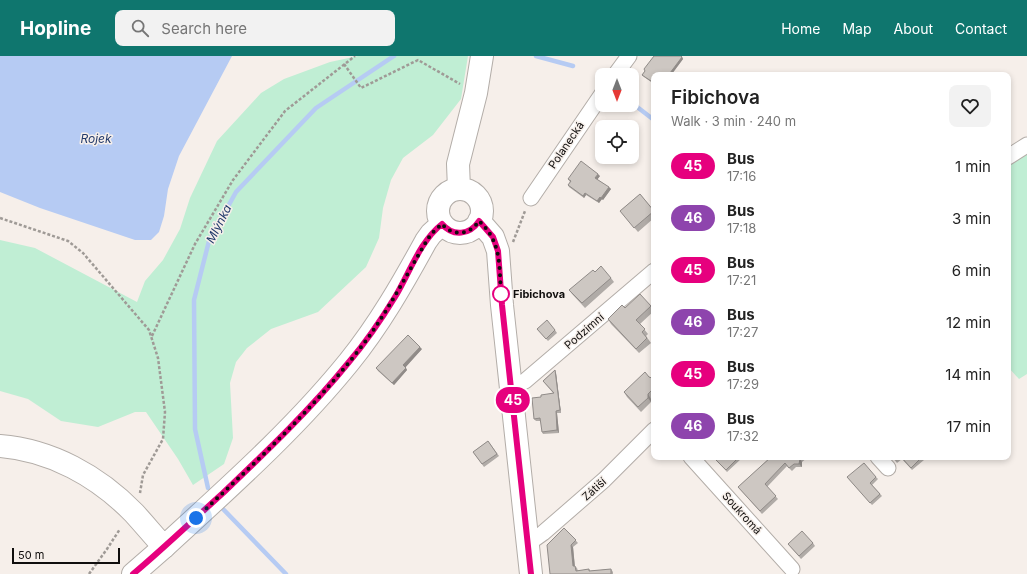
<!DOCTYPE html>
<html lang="en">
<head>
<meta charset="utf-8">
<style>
  :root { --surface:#fff; --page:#f2f2f2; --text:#222; --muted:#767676; --accent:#0f766e }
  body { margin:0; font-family:Inter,sans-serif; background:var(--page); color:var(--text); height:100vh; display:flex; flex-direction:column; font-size:15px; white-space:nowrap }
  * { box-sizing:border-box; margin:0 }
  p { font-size:13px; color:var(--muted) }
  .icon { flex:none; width:22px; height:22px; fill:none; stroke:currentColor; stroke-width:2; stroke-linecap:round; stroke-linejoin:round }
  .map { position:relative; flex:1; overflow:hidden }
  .sheet { position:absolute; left:651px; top:16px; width:360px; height:388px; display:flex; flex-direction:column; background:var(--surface); border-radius:8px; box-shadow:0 2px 6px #0003 }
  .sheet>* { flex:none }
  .badge { padding:0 8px; border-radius:13px; font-size:14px; line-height:26px }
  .needle { width:26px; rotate:180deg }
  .fabs { position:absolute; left:595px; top:12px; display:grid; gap:8px }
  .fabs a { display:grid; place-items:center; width:44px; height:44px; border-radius:8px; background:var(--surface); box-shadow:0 2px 6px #0003; font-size:20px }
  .scale { position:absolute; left:12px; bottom:10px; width:108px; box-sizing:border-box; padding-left:4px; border:2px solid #100e0d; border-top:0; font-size:11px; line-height:14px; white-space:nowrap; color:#100e0d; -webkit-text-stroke:3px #f6efea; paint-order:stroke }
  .you { position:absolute; width:20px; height:20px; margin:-10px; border:3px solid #fff; border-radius:50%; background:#1a73e8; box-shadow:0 0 0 6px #1a73e833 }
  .map>.badge { position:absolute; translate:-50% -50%; box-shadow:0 0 0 2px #fff }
  .round { display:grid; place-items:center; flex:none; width:42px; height:42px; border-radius:8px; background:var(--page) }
  .summary { display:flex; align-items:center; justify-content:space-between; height:68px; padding:0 20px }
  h1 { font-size:19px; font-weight:600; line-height:30px }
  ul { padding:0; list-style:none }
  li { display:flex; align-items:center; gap:12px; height:52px; padding:0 20px }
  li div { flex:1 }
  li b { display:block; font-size:15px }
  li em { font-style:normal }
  li .badge { min-width:44px; font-weight:700; text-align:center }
  header { display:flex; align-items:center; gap:24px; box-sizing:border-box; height:56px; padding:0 20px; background:var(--accent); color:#fff }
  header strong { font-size:19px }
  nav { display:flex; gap:22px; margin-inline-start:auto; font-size:14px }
  .search { width:280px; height:36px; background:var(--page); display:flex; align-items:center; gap:10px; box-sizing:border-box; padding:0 14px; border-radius:8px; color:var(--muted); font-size:15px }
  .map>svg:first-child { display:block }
  .green { fill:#c0eed4 }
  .water { fill:#b6cbf3 }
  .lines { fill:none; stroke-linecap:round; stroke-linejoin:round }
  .stream { stroke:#b6cbf3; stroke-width:4.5 }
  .street-casing { stroke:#b3ada8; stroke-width:17 }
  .secondary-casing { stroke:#b3ada8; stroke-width:24 }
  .highway-casing { stroke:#b3ada8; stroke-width:24 }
  .path { stroke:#9f9a96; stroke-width:2.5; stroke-dasharray:3 2; stroke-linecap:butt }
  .street { stroke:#fff; stroke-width:15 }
  .secondary { stroke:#fff; stroke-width:22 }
  .highway { stroke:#fff; stroke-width:22 }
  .wall { fill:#b0aba7 }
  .shaded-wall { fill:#908b88 }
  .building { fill:#cdc7c2; stroke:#908b88 }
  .line-casing { stroke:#fff; stroke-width:9 }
  .line { stroke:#e6007e; stroke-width:6 }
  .walk { stroke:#100e0d; stroke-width:4; stroke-dasharray:0 7.2 }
  .stop-dot { fill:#fff; stroke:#e6007e; stroke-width:2 }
  .labels { text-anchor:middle; stroke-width:3; stroke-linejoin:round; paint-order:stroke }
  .street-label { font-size:11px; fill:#100e0d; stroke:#f6efea }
  .stop-label { font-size:11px; font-weight:bold; fill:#100e0d; stroke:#f6efea; text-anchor:start }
  .water-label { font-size:12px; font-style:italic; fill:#223a6b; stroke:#f6efea }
</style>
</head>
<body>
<header>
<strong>Hopline</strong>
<div class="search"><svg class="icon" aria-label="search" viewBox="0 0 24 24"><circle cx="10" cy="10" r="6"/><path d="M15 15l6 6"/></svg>Search here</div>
<nav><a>Home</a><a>Map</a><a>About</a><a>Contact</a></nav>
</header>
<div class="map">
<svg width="1027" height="518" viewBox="0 0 1027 518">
  <rect width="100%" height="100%" fill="#f6efea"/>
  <path class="green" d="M358 0H468L461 43 433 79 403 102 391 124 383 152 379 182 366 211 318 256 271 273 247 292 236 306 230 327 233 382 224 408 193 429 178 403 146 356H135L98 371 61 365 28 343 0 335V184L35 192 137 246 145 225 163 204 180 173 190 142 217 85 261 37 284 23 330 6Z
    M1027 98V318L1019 323 1008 311V109Z"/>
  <path class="water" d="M0 0H232L179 100 168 133 164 160 159 176 151 184H135L40 152 0 136Z"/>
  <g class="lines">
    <path class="stream" d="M536 0 573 10
      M632 47 654 64
      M208 432 195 373 194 244 209 185 236 136 316 52 394 0
      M223 453 286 518"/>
    <g class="street-casing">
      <path id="street" d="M615 19 629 0
        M1008 101 1027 89
        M531 142 602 38
        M511 332 525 325 654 215
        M691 401 792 513
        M878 401 888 412
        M529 487 543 477 604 424 654 374"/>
    </g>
    <g class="secondary-casing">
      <path id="secondary" d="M459 133 458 108 476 37 482 0
        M438 155a22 22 0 1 1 44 0a22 22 0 1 1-44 0Z
        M479 165 493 181 498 195 502 249 531 518
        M0 390C51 394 98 420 134 457 144 468 154 480 164 491 228 432 294 374 349 306 379 269 403 227 426 185L431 178 442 168"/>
    </g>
    <g class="highway-casing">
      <path id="highway" d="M133 518 164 491"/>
    </g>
    <path class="path" d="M344 8 361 32 418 4 460 28
      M0 162 68 185 83 197 149 274 158 302 165 356 163 383 143 419 140 437
      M513 186 525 155
      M152 280 195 188 233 124 285 55 355 0
      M89 518 107 493 120 473"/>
    <use href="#street" class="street"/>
    <use href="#secondary" class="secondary"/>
    <use href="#highway" class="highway"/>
  </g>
  <path class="wall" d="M682 1 683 3 672 18 654 19V28L644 21 642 19 645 15 644 13Z
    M600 120 597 123 611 133 603 144 602 143 599 147 586 139 584 142 569 131 568 129 570 126 568 123Z
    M640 138 654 155V162L638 176 620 155Z
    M595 216 611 222 614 226 585 252 572 238 569 234Z
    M651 250 654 255 640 268 648 278 646 280 651 287 639 297 611 268 608 263 625 252Z
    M537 273 555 274 557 277 548 285Z
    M422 293 405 311 407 314 394 329 378 315 376 312Z
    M555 314 556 317 561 357H557L559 377 543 378 542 376 541 365H536L534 363 541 341 553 337 543 325Z
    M649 321 654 325V340L651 343V346L641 356 627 341 624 336Z
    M488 385 499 400 484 411 473 396Z
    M713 401H740L741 403 727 416Z
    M771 401H808L802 406V411H796L792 415 787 410 767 431 778 443 762 458 738 431Z
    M892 401H922L924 404 912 414 902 403 897 407Z
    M847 421H876L878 423 872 429 882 440 872 449Z
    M564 472 578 487 573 491 575 510 577 512 578 515 589 513 590 515 611 513 613 516V518H550Z
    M813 487 815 490 801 503 788 488Z"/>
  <path class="shaded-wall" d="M682 1 683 3 671 19 670 17Z
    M598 118 600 120 597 124 595 122Z
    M609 131 611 133 603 144 601 142Z
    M585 137 586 139 584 142 583 140Z
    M600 141 602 143 599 147 597 145Z
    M420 291 422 293 405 312 403 309Z
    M406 312 407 314 394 329 392 327Z
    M555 314 556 317 561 357 560 354Z
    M648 338 651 343V346L648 342Z
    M556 355 557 357 559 377 557 374Z
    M800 403 802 406V411L799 408Z
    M571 489 573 491 575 513 573 510Z"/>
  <path class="building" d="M654 0H681L682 1 670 17 673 19H654V27L642 19 645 15 644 13Z
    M581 105 598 118 595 122 609 131 601 142 600 141 597 145 585 137 583 140 568 129 571 125 568 123Z
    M640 138 654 155 634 172 620 155Z
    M601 210 611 222 582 247 569 234 593 214 595 216Z
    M640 238 651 250 636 264 645 273 642 276 647 282 636 293 608 263 622 249 625 252Z
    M547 264 555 274 546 283 537 273Z
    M408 279 420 291 403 309 406 312 392 327 376 312Z
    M555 314 560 354 556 355 557 374 542 376 540 362 534 363 532 342 541 341V339L554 337 543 325Z
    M645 316 649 321 652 322 654 326V332L648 338V342L638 351 624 336Z
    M488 385 497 398 482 408 473 396Z
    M713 401H739L726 414Z
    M771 401H802L800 403 799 408H794L789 412 785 407 765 428 776 440 760 455 738 431Z
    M893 401H900L896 404Z
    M901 401H922L911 412Z
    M864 407 876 421 870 427 880 438 870 447 847 421Z
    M564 472 576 484 571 489 573 510H575L576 515 589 513V515L611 513V518H550L547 489Z
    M802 475 813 487 799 500 788 488Z"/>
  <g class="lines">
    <g class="line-casing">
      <path id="line" d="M133 518C164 492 193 464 223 437 267 395 311 353 349 306 366 286 381 264 395 241 409 218 420 185 442 168 453 181 470 179 479 165L493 181 498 195 502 249 531 518"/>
    </g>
    <use href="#line" class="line"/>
    <path class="walk" d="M196 462C257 405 318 349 368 282 390 251 407 218 426 186L431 178 442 168C453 181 470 179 479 165 502 186 499 210 501 238"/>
  </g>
  <circle class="stop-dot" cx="501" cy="238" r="8"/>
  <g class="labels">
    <g class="street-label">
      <text transform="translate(566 89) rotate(-56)" y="4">Polanecká</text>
      <text transform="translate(584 275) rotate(-41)" y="4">Podzimní</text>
      <text transform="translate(594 433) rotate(-42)" y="4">Zátiší</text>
      <text transform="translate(742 457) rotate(48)" y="4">Soukromá</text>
    </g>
    <g class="stop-label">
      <text x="513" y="242">Fibichova</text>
    </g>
    <g class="water-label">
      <text x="96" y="87">Rojek</text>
      <text transform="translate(219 168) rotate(-63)" y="4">Mlýnka</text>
    </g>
  </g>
</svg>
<div class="fabs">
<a><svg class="needle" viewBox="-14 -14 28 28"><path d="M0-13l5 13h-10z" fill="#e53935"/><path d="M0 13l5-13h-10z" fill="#767676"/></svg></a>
<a><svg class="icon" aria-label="locate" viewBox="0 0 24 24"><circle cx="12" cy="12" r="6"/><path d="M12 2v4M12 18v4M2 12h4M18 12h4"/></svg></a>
</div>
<div class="scale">50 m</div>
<div class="you" style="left:196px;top:462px"></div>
<b class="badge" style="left:513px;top:344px;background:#e6007e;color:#fff">45</b>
<section class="sheet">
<div class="summary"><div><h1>Fibichova</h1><p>Walk · 3 min · 240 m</p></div><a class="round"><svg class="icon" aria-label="heart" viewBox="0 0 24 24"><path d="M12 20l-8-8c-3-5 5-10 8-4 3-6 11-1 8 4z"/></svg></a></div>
<ul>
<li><span class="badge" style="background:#e6007e;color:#fff">45</span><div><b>Bus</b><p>17:16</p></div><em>1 min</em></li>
<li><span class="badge" style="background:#8e44ad;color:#fff">46</span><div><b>Bus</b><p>17:18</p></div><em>3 min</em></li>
<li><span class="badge" style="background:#e6007e;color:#fff">45</span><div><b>Bus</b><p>17:21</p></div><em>6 min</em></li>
<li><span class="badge" style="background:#8e44ad;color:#fff">46</span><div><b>Bus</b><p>17:27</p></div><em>12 min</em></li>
<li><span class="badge" style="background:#e6007e;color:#fff">45</span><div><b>Bus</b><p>17:29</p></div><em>14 min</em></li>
<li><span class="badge" style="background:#8e44ad;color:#fff">46</span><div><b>Bus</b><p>17:32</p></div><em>17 min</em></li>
</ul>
</section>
</div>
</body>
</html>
